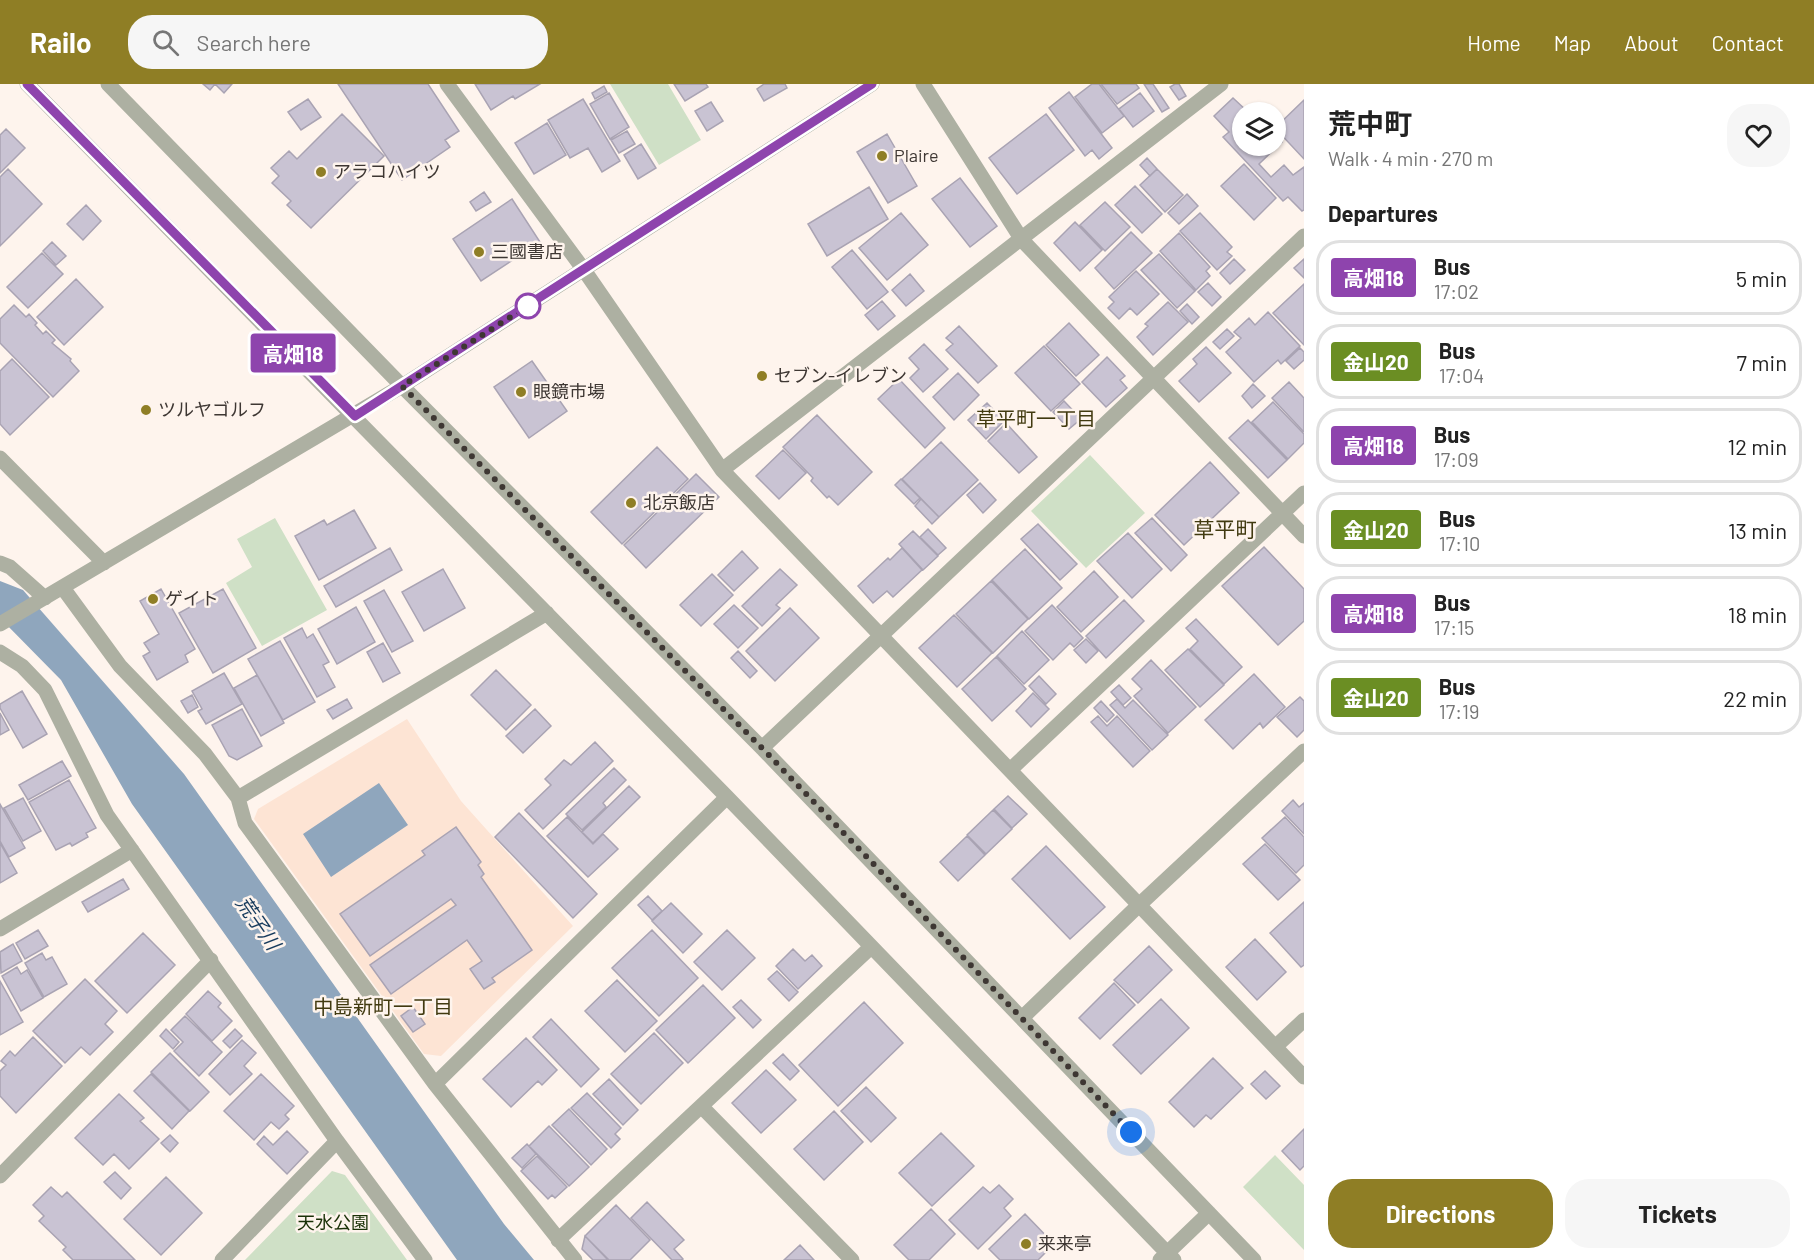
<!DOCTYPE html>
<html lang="en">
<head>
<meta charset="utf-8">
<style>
  :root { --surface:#fff; --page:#f6f6f6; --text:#222; --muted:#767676; --line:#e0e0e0; --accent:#8f7e25 }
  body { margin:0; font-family:Barlow,"Noto Sans JP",sans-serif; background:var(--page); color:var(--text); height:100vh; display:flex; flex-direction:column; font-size:22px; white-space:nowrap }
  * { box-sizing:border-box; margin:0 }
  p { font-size:20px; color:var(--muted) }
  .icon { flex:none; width:33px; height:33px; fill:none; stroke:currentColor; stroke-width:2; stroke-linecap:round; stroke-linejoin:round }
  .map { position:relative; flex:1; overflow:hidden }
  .sheet { display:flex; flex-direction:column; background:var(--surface); width:510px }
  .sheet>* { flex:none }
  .badge { padding:0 12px; border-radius:4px; font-size:21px; line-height:39px }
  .fabs { position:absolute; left:1232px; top:18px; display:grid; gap:12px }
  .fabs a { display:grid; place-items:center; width:54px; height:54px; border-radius:50%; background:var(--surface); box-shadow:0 2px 4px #0004; font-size:30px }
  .you { position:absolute; width:30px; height:30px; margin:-15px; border:4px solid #fff; border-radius:50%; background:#1a73e8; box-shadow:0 0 0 9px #1a73e833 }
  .map>.badge { position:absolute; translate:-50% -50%; box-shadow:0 0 0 3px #fff }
  h2 { padding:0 24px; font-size:22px; line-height:54px }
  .round { display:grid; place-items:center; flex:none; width:63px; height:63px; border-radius:24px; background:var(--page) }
  .head { display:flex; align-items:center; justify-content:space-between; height:102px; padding:0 24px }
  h1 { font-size:28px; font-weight:700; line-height:45px }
  .action { display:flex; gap:12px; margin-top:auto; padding:12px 24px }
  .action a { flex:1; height:69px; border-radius:24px; background:var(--accent); color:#fff; font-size:24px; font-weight:700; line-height:69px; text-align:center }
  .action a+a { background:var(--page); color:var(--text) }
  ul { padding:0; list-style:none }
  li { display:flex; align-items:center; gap:18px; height:75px; margin:0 12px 9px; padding:0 12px; border:3px solid var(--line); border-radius:24px }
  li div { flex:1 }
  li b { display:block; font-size:22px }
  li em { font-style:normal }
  li .badge { min-width:66px; font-weight:700; text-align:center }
  header { display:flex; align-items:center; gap:36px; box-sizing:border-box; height:84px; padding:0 30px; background:var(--accent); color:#fff }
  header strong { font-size:28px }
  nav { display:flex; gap:33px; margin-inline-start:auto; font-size:21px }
  .search { width:420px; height:54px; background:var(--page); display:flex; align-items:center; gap:15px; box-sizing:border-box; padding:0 21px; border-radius:24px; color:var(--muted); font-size:22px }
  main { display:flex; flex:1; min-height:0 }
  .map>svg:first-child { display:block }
  .built { fill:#fde4d4 }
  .green { fill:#cfe0c6 }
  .water { fill:#8fa6bd }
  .building { fill:#c9c3d3; stroke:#a9a3b3; stroke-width:1.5 }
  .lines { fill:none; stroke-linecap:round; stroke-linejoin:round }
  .minor { stroke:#adb0a2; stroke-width:15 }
  .line-casing { stroke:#fff; stroke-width:14 }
  .line { stroke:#8e44ad; stroke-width:9 }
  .walk { stroke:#3e3733; stroke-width:6; stroke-dasharray:0 10.8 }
  .poi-dot { fill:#8f7e25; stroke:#fef4ed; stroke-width:2 }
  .stop-dot { fill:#fff; stroke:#8e44ad; stroke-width:3 }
  .labels { text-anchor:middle; stroke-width:5; stroke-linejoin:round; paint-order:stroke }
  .poi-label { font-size:18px; fill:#3e3733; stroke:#fef4ed; text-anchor:start }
  .park-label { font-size:18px; fill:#1a3107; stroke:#fef4ed }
  .neighbourhood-label { font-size:20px; fill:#413a10; stroke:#fef4ed }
  .water-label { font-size:20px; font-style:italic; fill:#173b5d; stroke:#fef4ed }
  .quarter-label { font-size:21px; fill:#413a10; stroke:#fef4ed }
</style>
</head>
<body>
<header>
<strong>Railo</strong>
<div class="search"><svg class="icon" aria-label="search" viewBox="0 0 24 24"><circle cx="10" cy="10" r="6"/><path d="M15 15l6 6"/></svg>Search here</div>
<nav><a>Home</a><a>Map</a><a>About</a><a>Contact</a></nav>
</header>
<main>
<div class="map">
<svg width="1304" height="1176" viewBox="0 0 1304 1176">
  <rect width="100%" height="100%" fill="#fef4ed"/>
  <path class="built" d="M407 635 461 717 573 842 441 972 424 970 254 735 258 725Z"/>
  <path class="green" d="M610 0H668L701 56 659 81Z
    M1090 371 1145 429 1086 484 1031 427Z
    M275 434 327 526 262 562 226 499 252 483 237 455Z
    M1275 1071 1304 1101V1166L1243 1103Z
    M332 1087 345 1091 407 1176H245Z"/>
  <path class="water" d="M0 497 23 506 184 690 504 1140 534 1176H457L132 720 61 596 0 534Z
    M379 699 408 741 331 793 303 750Z"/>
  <path class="building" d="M203 0H232L224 9 215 0 210 6Z
    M338 0H428L459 47 445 56 450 63 402 96Z
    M475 0H540L515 15 513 12 491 26Z
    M674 0H706L708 3 685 17Z
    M764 0H785L787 4 764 17 757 5Z
    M1092 0H1099L1124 32 1102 49 1075 13Z
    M1101 0H1136L1139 4 1117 20Z
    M1144 0H1153L1169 24 1162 28Z
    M1175 0H1179L1186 12 1179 16 1170 3Z
    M604 2 607 8 595 15 592 9Z
    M1069 8 1112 64 1099 75 1092 66 1085 72 1049 24Z
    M609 9 629 43 610 55 590 20Z
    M1140 9 1154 27 1133 43 1119 25Z
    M1233 14 1248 28H1242V62H1275V51L1282 58 1259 80 1271 93 1284 81 1293 91 1304 83V126L1302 127 1288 113 1283 117 1223 53 1229 48 1214 32Z
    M308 15 321 33 301 46 288 28Z
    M583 15 620 77 602 88 588 64 570 74 548 36Z
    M1304 16V75L1275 44Z
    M711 18 723 37 707 47 695 27Z
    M342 30 384 72 311 144 287 121 291 117 272 99 279 92 271 84 289 67 297 75Z
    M1046 30 1074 66 1017 110 989 74Z
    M547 39 566 71 534 90 515 59Z
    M6 45 25 64 0 89V51Z
    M627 47 635 60 619 69 611 56Z
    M887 50 917 102 888 119 857 68Z
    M641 60 656 84 638 95 624 71Z
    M1147 74 1157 85 1150 92 1140 81Z
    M1244 80 1276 114 1254 136 1221 102Z
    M8 85 42 120 0 162V93Z
    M1157 85 1183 111 1165 128 1140 101Z
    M960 94 997 142 970 163 932 115Z
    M1135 102 1162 130 1142 149 1115 121Z
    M869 103 888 135 827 172 808 140Z
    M484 108 491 118 476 127 470 118Z
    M1187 110 1198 122 1179 140 1168 129Z
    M512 115 540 158 481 197 453 155Z
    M1105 118 1130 143 1105 167 1080 141Z
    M86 121 101 137 83 156 67 140Z
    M901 129 928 161 887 196 859 164Z
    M1200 129 1232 163 1227 168 1232 172 1217 186 1180 147Z
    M1075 138 1102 166 1080 187 1054 159Z
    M1131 148 1152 169 1114 205 1095 184Z
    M1179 149 1210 183 1206 187 1210 192 1196 206 1160 167Z
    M52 158 66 172 56 181 43 167Z
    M852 166 888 208 867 225 832 183Z
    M42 169 63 190 28 224 7 203Z
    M1159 170 1195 207 1177 224 1141 186Z
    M1234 175 1245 186 1230 200 1220 189Z
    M1304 175V194L1294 184Z
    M1136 187 1159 210 1137 231 1130 224 1119 235 1108 224 1114 218 1109 213Z
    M910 190 924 207 906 222 892 206Z
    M76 195 103 223 64 261 37 233Z
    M1208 199 1221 213 1212 222 1198 208Z
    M1304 200V261L1273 229Z
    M882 217 895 232 878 246 865 231Z
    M1168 218 1188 238 1153 271 1137 253 1148 242 1145 240Z
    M1187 220 1199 233 1192 240 1180 227Z
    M14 221 26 233 29 230 37 239 35 241 43 250 46 247 55 256 52 259 71 275 70 277 79 287 53 313 0 259V235Z
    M1268 228 1300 262 1281 280 1278 276 1254 298 1226 268 1241 254 1234 248 1249 234 1255 241Z
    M1069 239 1099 271 1076 292 1046 261Z
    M959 242 997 282 978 299 946 266 953 260 946 254Z
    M1227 245 1234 252 1220 265 1213 258Z
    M924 260 948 285 923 308 910 294 919 285 909 274Z
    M1044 262 1080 300 1051 327 1015 289Z
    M1206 263 1231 289 1199 318 1179 297 1197 280 1193 275Z
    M1300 264 1304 268V276L1294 285 1286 277Z
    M1107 273 1125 292 1120 296 1127 304 1106 323 1082 298Z
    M12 275 49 313 10 351 0 340V287Z
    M532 277 567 327 529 354 494 303Z
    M958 289 979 311 954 336 933 313Z
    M899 295 945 344 925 364 878 315Z
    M1289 298 1304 314V348L1272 314Z
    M1253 300 1265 312 1252 324 1242 312Z
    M1064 317 1081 335 1069 345 1053 328Z
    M1273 318 1304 350V359L1288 375 1252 338Z
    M987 319 1004 337 986 355 968 336Z
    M817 331 872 388 838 421 829 412 827 414 811 397 813 394 783 363Z
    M1248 336 1287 376 1268 394 1229 354Z
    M1006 339 1037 373 1019 389 988 357Z
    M941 358 978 396 939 433 902 395Z
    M657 363 688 395 622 460 591 428Z
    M783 366 806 389 779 415 756 392Z
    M1210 378 1239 409 1184 461 1155 431Z
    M696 390 719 413 646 484 624 461Z
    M901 395 920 414 914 420 895 401Z
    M980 399 996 416 983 429 967 411Z
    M921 415 939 433 932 440 915 422Z
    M354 426 376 464 319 496 295 452 324 436 327 441Z
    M1152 434 1187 471 1171 487 1135 449Z
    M1038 440 1077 480 1060 496 1021 455Z
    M928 445 946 464 938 471 920 453Z
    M913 447 938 472 923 486 899 460Z
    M1128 449 1162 485 1132 514 1097 477Z
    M1264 463 1304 505V537L1278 561 1222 502Z
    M390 464 402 486 336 523 324 502Z
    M902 464 922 486 893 513 887 507 873 519 858 502 888 474 890 476Z
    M1025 465 1062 504 1029 535 992 496Z
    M742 467 758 484 734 507 718 491Z
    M443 485 465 524 424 547 402 508Z
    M780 485 797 501 776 521 780 524 762 542 742 522Z
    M1094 487 1118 513 1081 548 1057 523Z
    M712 490 733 511 701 542 680 521Z
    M991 497 1028 535 993 569 956 530Z
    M161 505 195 565 185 571 188 578 157 596 143 572 150 568 144 559 159 550 140 517Z
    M223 505 256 564 213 589 179 529Z
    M384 506 413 557 392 568 364 517Z
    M1124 516 1144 537 1106 574 1086 552Z
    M734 521 758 544 738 564 714 540Z
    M1052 521 1083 554 1074 563 1070 559 1053 576 1025 547Z
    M356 523 375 558 337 580 318 545Z
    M790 524 819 554 775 597 746 567Z
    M954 531 992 569 957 603 919 564Z
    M1196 535 1242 583 1224 600 1190 565 1198 557 1186 544Z
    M302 544 307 554 313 550 329 578 323 581 335 603 317 613 284 554Z
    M1022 547 1049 576 1024 600 997 572Z
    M1086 555 1098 567 1086 579 1074 566Z
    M280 557 315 618 283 636 248 575Z
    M383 559 400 589 383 598 367 568Z
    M1188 565 1224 601 1200 623 1165 586Z
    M738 567 757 587 750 594 731 574Z
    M996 573 1026 605 992 637 962 605Z
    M1151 576 1196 623 1168 649 1134 612 1142 605 1132 595Z
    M496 586 531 621 506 646 471 611Z
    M224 589 242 620 206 640 198 627 202 625 192 607Z
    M1254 590 1285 623 1263 644 1260 639 1233 665 1205 636Z
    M257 591 284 639 261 652 234 604Z
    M1039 592 1056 610 1046 620 1029 602Z
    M1119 601 1131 614 1123 621 1111 608Z
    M22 607 47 650 23 664 0 624V620Z
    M1033 609 1049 625 1031 643 1016 627Z
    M192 611 198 623 188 629 181 617Z
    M1300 613 1304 617V646L1297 653 1277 633Z
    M347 615 352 624 333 635 327 626Z
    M1117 615 1125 624 1133 616 1168 651 1152 666 1110 621Z
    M1101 617 1114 631 1107 638 1094 624Z
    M242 625 262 662 237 676 229 672 212 641Z
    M535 625 551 642 523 669 506 652Z
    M0 629 9 646 0 651Z
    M1098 632 1107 642 1117 632 1150 667 1133 683 1091 638Z
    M595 658 613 677 543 745 525 726 551 701 545 695 564 676 571 681Z
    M62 677 71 692 28 716 19 701Z
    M614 684 626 696 603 719 606 723 582 746 566 730Z
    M69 696 96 744 86 749 88 753 72 762 70 759 56 766 29 718Z
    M629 702 640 713 593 759 582 748Z
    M1008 712 1027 730 1012 744 994 725Z
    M23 714 41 747 23 757 4 724Z
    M1293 716 1299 723 1304 719V750L1282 727Z
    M0 720 25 764 9 773 0 757Z
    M993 726 1012 745 986 770 967 751Z
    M519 729 597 810 573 834 495 753Z
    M567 733 593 760 603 750 618 765 588 793 547 752Z
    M1285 733 1304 753V781L1296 789 1262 754Z
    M456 743 481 778 478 781 484 790 481 793 532 866 492 894 495 898 484 905 470 885 482 877 467 856 391 910 370 881 456 821 451 815 370 872 340 830 425 771 422 767Z
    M967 752 985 771 958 797 940 778Z
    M0 759 17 789 0 799Z
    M1265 760 1300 796 1278 816 1243 780Z
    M1046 762 1105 823 1070 855 1012 795Z
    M123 795 129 805 88 828 82 818Z
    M648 812 662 827 652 836 638 821Z
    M1304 818V881L1301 883 1270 849Z
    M671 819 702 850 683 869 652 837Z
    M38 846 48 862 25 875 16 859Z
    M652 846 698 894 659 932 612 884Z
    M727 846 755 874 722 906 694 878Z
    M143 849 175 881 127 929 95 897Z
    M1255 855 1286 888 1257 916 1226 883Z
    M13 860 22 877 1 889 0 868Z
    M1149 862 1172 886 1138 919 1114 896Z
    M793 865 805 877 812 871 822 882 798 905 776 882Z
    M42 869 46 876 52 873 67 900 44 913 25 879Z
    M17 883 21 890 27 886 43 914 21 927 2 892Z
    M777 887 798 908 789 917 768 895Z
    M85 895 117 927 105 940 113 948 90 971 81 963 65 979 33 947Z
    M617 896 657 937 625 968 585 927Z
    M0 897 23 938 0 951Z
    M1114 899 1135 921 1100 955 1079 934Z
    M703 901 735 934 688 979 656 946Z
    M208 907 221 919 218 923 232 937 212 957 186 930Z
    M1161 915 1189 944 1141 990 1113 961Z
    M741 916 761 936 753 944 733 923Z
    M864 918 903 959 838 1022 799 981Z
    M413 923 425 940 413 948 401 932Z
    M185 932 222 968 199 992 174 967 183 958 171 946Z
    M551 935 599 985 581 1003 533 953Z
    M166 945 179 958 173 965 160 952Z
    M235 945 242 952 230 964 223 957Z
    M654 949 683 979 641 1020 611 990Z
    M33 953 62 982 16 1029 0 1012V987L6 981 1 977 10 967 15 972Z
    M526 954 557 986 542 1001 538 997 511 1023 483 995Z
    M242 956 256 969 244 982 252 990 230 1011 209 990Z
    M170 969 209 1008 190 1027 151 988Z
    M783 970 799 987 790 996 773 979Z
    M1213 974 1243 1004 1211 1035 1206 1031 1194 1043 1169 1018Z
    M766 986 796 1016 761 1049 732 1019Z
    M1265 987 1280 1002 1266 1015 1251 1000Z
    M151 990 189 1027 172 1045 134 1007Z
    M261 990 294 1022 285 1031 289 1035 279 1045 271 1038 254 1056 224 1027Z
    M609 995 638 1026 623 1041 593 1010Z
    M866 1003 896 1034 871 1058 841 1027Z
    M587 1009 621 1044 615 1050 620 1055 611 1064 571 1024Z
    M119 1010 144 1034 140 1037 159 1055 129 1085 114 1070 103 1081 75 1054Z
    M569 1025 607 1065 591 1081 552 1041Z
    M834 1027 863 1058 824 1096 794 1065Z
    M549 1042 589 1083 569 1102 529 1062Z
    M1304 1045V1082L1300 1086 1282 1067Z
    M287 1047 308 1068 287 1090 257 1060 264 1052 273 1061Z
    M941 1049 974 1082 932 1122 899 1089Z
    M170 1051 178 1059 170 1068 161 1059Z
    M527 1060 536 1070 522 1084 512 1074Z
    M537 1072 567 1103 555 1114 552 1111 548 1115 521 1087Z
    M115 1088 131 1104 121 1115 104 1098Z
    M166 1093 202 1129 161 1171 124 1135Z
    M999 1101 1013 1115 1004 1124 1011 1132 978 1165 949 1136 983 1103 990 1109Z
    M51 1103 62 1113 67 1108 135 1176H73L63 1166 66 1163 39 1137 44 1132 33 1121Z
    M647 1118 684 1156 674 1165 683 1175 681 1176H672L631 1134Z
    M616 1121 650 1156 630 1176H609L585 1152Z
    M931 1125 955 1150 929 1176H909L894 1161Z
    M1025 1130 1054 1160 1038 1176H1000L989 1165Z
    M585 1152 608 1176H593L582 1165Z
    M800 1161 814 1176H784Z"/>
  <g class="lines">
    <path class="minor" d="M27 0 727 713 1174 1176
      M108 0 402 302 762 664 1254 1176
      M447 0 584 186 722 386 1304 993
      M923 0 1022 156 1304 452
      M0 374 104 479
      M722 386 1221 0
      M0 479 10 483 45 514
      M63 504 120 582 205 670 238 714 245 739 435 1000 575 1176
      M0 540 402 302 872 0
      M0 568 22 582 45 606 107 731 337 1057 425 1176
      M762 664 1304 152
      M1010 686 1304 409
      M238 714 547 529
      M0 845 132 766
      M1022 934 1139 821 1304 667
      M1275 963 1304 936
      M435 1000 727 713
      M701 1022 852 1176
      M0 1092 211 876
      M558 1156 871 863
      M222 1176 337 1057
      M1160 1176 1209 1129"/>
  </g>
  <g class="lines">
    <g class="line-casing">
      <path id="line" d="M27 0 355 332 872 0"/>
    </g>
    <use href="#line" class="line"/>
    <path class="walk" d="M528 222 402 302 762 664 1131 1048"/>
  </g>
  <g class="poi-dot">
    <circle cx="882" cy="72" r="6"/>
    <circle cx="321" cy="88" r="6"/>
    <circle cx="479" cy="168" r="6"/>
    <circle cx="762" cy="292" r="6"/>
    <circle cx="521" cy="308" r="6"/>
    <circle cx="146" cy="326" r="6"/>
    <circle cx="631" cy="419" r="6"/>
    <circle cx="153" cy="515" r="6"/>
    <circle cx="1026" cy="1160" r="6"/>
  </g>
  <circle class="stop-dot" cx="528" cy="222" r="12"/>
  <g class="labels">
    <g class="poi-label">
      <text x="894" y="78">Plaire</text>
      <text x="333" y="94">アラコハイツ</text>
      <text x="491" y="174">三國書店</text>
      <text x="774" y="298">セブン-イレブン</text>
      <text x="533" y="314">眼鏡市場</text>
      <text x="158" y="332">ツルヤゴルフ</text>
      <text x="643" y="425">北京飯店</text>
      <text x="165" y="521">ゲイト</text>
      <text x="1038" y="1166">来来亭</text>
    </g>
    <g class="park-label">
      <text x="333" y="1145">天水公園</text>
    </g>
    <g class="neighbourhood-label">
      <text x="1036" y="342">草平町一丁目</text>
      <text x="383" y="930">中島新町一丁目</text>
    </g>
    <g class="water-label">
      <text transform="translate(258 839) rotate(55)" y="7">荒子川</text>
    </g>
    <g class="quarter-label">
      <text x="1225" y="453">草平町</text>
    </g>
  </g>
</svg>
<div class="fabs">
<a><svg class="icon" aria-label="layers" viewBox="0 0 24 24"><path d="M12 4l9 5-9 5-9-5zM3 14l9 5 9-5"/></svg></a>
</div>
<div class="you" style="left:1131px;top:1048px"></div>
<b class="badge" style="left:293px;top:269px;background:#8e44ad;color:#fff">高畑18</b>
</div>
<section class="sheet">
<div class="head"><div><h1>荒中町</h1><p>Walk · 4 min · 270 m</p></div><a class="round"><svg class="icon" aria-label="heart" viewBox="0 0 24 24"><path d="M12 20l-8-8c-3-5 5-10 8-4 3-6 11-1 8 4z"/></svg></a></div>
<h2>Departures</h2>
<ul>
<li><span class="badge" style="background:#8e44ad;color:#fff">高畑18</span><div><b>Bus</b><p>17:02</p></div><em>5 min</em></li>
<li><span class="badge" style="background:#6b8e23;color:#fff">金山20</span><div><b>Bus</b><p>17:04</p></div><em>7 min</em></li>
<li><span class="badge" style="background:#8e44ad;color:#fff">高畑18</span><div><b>Bus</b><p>17:09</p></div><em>12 min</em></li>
<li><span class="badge" style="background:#6b8e23;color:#fff">金山20</span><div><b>Bus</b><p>17:10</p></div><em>13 min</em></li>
<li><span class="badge" style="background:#8e44ad;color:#fff">高畑18</span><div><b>Bus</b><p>17:15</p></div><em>18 min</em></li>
<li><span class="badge" style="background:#6b8e23;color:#fff">金山20</span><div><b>Bus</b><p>17:19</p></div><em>22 min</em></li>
</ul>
<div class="action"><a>Directions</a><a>Tickets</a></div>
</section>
</main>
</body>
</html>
